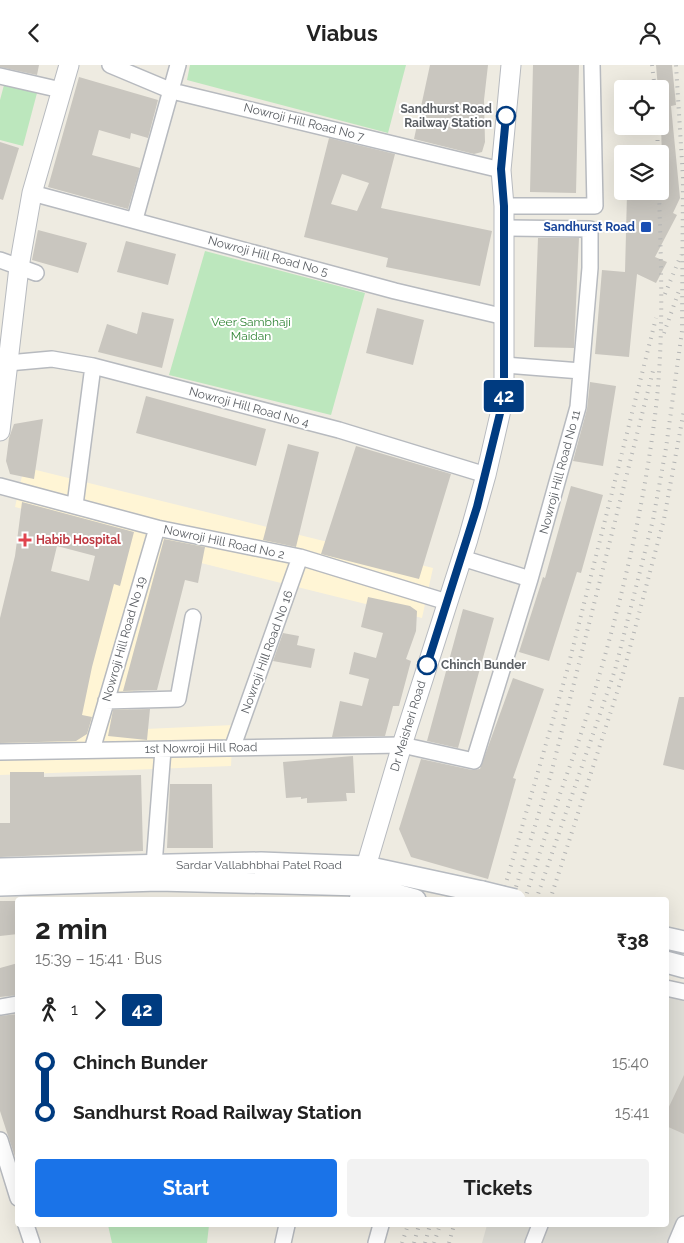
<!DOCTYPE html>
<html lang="en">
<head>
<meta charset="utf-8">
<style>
  :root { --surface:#fff; --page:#f2f2f2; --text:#222; --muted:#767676; --accent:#1a73e8 }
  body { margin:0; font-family:Raleway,sans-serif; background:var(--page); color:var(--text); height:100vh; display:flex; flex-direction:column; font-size:19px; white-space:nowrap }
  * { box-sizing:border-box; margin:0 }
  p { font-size:16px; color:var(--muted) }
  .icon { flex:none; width:28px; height:28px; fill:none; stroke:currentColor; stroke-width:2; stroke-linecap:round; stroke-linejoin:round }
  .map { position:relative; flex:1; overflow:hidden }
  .side { position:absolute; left:15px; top:832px; width:654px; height:330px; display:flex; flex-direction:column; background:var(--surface); border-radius:5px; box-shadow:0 5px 20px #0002 }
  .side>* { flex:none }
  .badge { padding:0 10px; border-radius:4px; font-size:18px; line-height:32px }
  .fabs { position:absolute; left:614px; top:15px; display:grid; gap:10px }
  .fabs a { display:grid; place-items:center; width:55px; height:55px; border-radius:5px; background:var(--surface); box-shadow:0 5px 20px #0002; font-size:25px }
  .map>.badge { position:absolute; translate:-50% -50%; box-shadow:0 0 0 2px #fff }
  .legs { display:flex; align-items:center; gap:8px; height:55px; padding:0 20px; font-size:16px }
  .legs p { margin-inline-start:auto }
  .overview { display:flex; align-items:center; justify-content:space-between; height:85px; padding:0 20px }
  h1 { font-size:28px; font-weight:700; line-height:38px }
  .action { display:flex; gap:10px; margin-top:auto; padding:10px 20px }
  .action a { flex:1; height:58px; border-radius:5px; background:var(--accent); color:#fff; font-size:20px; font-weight:700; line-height:58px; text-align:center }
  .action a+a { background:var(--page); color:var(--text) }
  ul { padding:0 20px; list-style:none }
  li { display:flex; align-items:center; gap:18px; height:50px; font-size:19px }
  li i { display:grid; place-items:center; width:8px; height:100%; margin:0 6px; background:currentColor }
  li i::after { content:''; width:12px; height:12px; margin:-6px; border:4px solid; border-radius:50%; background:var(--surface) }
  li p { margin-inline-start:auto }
  li:first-child i { background:linear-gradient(#0000 50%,currentColor 0) }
  li:last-child i { background:linear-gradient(currentColor 50%,#0000 0) }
  header { display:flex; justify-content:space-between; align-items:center; height:65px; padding:0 20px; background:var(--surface); font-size:22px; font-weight:700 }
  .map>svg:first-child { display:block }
  .commercial { fill:#fff5d5 }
  .industrial { fill:#deddd6 }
  .green { fill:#bce7bd }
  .building { fill:#c9c6bf; fill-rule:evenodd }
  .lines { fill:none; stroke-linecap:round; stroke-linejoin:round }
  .minor-casing { stroke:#b7babf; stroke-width:18 }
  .tertiary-casing { stroke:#b7babf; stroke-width:21 }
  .secondary-casing { stroke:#b7bbc1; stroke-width:24 }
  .minor { stroke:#fff; stroke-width:15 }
  .tertiary { stroke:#fff; stroke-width:19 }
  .secondary { stroke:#fff; stroke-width:21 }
  .rail { stroke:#b3b4b4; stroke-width:4; stroke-dasharray:1 6; stroke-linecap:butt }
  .secondary-bridge-casing { stroke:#b7bbc1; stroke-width:24; stroke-linecap:butt }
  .secondary-bridge { stroke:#fff; stroke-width:21 }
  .line-1-casing { stroke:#fff; stroke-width:11 }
  .line-1 { stroke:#003b80; stroke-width:8 }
  .stop-1-dot { fill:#fff; stroke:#003b80; stroke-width:2.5 }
  .transit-dot { fill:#1a4fb4; stroke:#fff; stroke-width:2 }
  .health-dot { fill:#e0444e; stroke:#fff; stroke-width:2 }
  .labels { text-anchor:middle; stroke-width:4; stroke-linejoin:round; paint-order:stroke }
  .stop-label { font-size:12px; font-weight:bold; fill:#5a5e63; stroke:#fff; text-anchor:end }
  .street-label { font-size:12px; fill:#5a5e63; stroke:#fff }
  .transit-label { font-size:12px; font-weight:bold; fill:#164399; stroke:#fff; text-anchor:end }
  .park-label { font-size:12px; fill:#308435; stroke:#fff }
  .health-label { font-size:12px; font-weight:bold; fill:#be3a42; stroke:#fff; text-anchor:start }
</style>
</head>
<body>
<header><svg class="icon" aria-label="back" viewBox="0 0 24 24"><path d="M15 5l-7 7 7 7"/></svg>Viabus<svg class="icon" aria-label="person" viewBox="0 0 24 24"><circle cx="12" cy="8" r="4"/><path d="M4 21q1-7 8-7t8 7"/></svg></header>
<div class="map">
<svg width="684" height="1178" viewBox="0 0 684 1178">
  <rect width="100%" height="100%" fill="#eeebe1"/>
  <path class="commercial" d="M24 402 433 503 422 553 165 489 124 665 233 660 231 701 0 710V671L124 470 15 442Z"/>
  <path class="industrial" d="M666 930 684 934V1178H482L487 1160H666Z"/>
  <path class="green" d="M190 0H406L388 68 187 15Z
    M4 20 37 28 23 81 0 75V35Z
    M205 186 365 228 331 350 169 310Z
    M108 1160H209L207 1178H112Z"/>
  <path class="building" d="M0 0H39L37 10 0 2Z
    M430 0H488L484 35 485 77 482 87 474 89 414 74Z
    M533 0H579L576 128 530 127Z
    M656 0H672L676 40 671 41 680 133 673 148 677 150 655 192 667 197 656 218 637 209 629 292 595 289 602 205 625 207 627 129 663 130 660 24H658Z
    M79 12 158 35 148 73 131 68 130 74 99 65 92 90 140 103 128 144 48 122Z
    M329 73 395 89 381 143 492 166 480 221 386 202 388 193 304 172ZM342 109 369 118 357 146 331 139Z
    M0 77 19 83 3 135 0 134Z
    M38 165 87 178 78 208 32 195Z
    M538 173H579L574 283 534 282Z
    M126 176 176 189 168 220 117 207Z
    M377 243 424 255 413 300 366 288Z
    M142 247 174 254 162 303 98 287 107 259 137 269Z
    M590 317 616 321 603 401 573 396 587 344Z
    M146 331 266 364 256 401 136 368Z
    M43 354 34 414 10 409 6 396 9 373 14 359Z
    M288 379 319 387 296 482 263 475Z
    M356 381 451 409 419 514 321 489Z
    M571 421 603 430 581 508 577 507 549 596 519 587 543 512 545 513Z
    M22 437 134 467 120 521 114 519 92 602 82 650 92 652 87 669 76 676 0 678V553L15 491ZM57 481 95 491 89 516 51 506Z
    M164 474 205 482 198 518 185 515 157 625 123 626Z
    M368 532 410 541 417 546 416 566 406 594 411 596 399 641H393L385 671 332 672 340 636 362 641 369 614 349 609 354 587 376 593 383 568 361 562Z
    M463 544 494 553 458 683 427 676Z
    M283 568 299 571 297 580 315 584 311 603 273 596Z
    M513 613 544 624 513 713 516 714 488 814 411 792 399 764 421 694 472 705 480 704Z
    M679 632H684V705L663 700Z
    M150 644 147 675 108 671 113 645Z
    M353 691 355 728H346L347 736 307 738V733L301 734V732L286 733 283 697Z
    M10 707H44V712L141 710 143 786 0 792V758H10Z
    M170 719H212L213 783H167Z
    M0 836H18V869L0 871Z
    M18 898V930L0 932V903Z
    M18 949V1095H16L0 1046V951Z
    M684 1010V1069L666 1061V1048Z"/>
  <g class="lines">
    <g class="minor-casing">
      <path id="minor" d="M110 0 172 26 501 105
        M0 11 61 25
        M32 128 395 226 505 252
        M504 141H595L592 0
        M135 154 178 0
        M0 195 36 208
        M8 298 52 294 93 301 339 365 486 410
        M504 300 581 306
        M0 421 157 463 300 492 447 537
        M75 440 93 301
        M462 493 530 514
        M106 636 178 634 193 552
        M233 681 300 492
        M92 685 157 463
        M0 687 402 680 474 696 530 514 578 342 590 203V164L504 163
        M157 809 154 800 163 685
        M357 835 361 820
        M666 923 684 927
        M0 942 18 939
        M0 1075 18 1133
        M26 1160 32 1178
        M283 1178 287 1160
        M376 1178 381 1160
        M533 1178 540 1160
        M676 1178 684 1159"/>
    </g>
    <g class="tertiary-casing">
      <path id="tertiary" d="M0 366 19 202 32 128 69 0
        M362 815 402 680 468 474 486 410 504 332V141L501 105 511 0"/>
    </g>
    <g class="secondary-casing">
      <path id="secondary" d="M0 804 261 798 366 802 482 827
        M0 820 158 815 361 820 415 835
        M666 873 684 877
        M666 897 684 902"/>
    </g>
    <use href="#minor" class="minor"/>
    <use href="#tertiary" class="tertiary"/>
    <use href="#secondary" class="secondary"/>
    <path class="rail" d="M652 0 655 24
      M657 61 658 89
      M665 229 681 190
      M664 268 680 223
      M501 835 567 606 656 253
      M512 835 551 709 653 306
      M525 835C548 756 580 680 602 601 626 517 646 429 656 342 664 270 661 198 659 126
      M536 835 615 605 653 455 666 383 682 266 683 113 676 0
      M550 835 623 609 664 454 684 345
      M402 1178 408 1160
      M414 1178 419 1160
      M425 1178 430 1160
      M434 1178 440 1160
      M449 1178 454 1160"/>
    <g class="secondary-bridge-casing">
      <path id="secondary-bridge" d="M482 827 515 835"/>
    </g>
    <use href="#secondary-bridge" class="secondary-bridge"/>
  </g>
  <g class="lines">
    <g class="line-1-casing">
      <path id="line-1" d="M427 600 477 442 504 332V141L501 104 506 51"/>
    </g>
    <use href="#line-1" class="line-1"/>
  </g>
  <g class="stop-1-dot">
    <circle cx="506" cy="51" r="9"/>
    <circle cx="427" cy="600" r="9"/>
  </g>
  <rect class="transit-dot" x="640" y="156" width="12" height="12" rx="2.5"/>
  <path class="health-dot" d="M22.5 467.5h5v5h5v5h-5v5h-5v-5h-5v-5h5z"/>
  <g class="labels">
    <g class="stop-label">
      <text x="492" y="48">Sandhurst Road<tspan x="492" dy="14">Railway Station</tspan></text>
      <text x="441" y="604" text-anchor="start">Chinch Bunder</text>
    </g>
    <g class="street-label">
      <text transform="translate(304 57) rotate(14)" y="4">Nowroji Hill Road No 7</text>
      <text transform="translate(268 191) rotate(15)" y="4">Nowroji Hill Road No 5</text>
      <text transform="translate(249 342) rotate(15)" y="4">Nowroji Hill Road No 4</text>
      <text transform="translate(560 407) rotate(-75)" y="4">Nowroji Hill Road No 11</text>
      <text transform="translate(224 477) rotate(12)" y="4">Nowroji Hill Road No 2</text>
      <text transform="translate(124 574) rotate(-74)" y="4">Nowroji Hill Road No 19</text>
      <text transform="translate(267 587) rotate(-70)" y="4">Nowroji Hill Road N0 16</text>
      <text transform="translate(408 661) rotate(-73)" y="4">Dr Meisheri Road</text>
      <text transform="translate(201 683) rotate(-1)" y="4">1st Nowroji Hill Road</text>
      <text x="259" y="804">Sardar Vallabhbhai Patel Road</text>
    </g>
    <g class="transit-label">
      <text x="635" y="166">Sandhurst Road</text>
    </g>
    <g class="park-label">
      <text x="251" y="261">Veer Sambhaji<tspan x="251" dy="14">Maidan</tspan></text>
    </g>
    <g class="health-label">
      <text x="36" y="479">Habib Hospital</text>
    </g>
  </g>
</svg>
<div class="fabs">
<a><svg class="icon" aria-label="locate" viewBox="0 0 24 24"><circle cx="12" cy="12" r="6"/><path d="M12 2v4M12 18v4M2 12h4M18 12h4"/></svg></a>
<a><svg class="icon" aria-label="layers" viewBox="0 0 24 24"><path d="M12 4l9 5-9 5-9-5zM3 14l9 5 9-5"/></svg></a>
</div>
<b class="badge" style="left:504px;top:331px;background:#003b80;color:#fff">42</b>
<section class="side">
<div class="overview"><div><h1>2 min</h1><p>15:39 – 15:41 · Bus</p></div><b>₹38</b></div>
<div class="legs"><svg class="icon" aria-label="walk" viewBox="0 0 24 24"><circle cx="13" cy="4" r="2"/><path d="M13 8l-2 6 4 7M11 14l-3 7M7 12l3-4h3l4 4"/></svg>1<svg class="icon" aria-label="forward" viewBox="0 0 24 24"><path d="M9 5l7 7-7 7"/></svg><b class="badge" style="background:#003b80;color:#fff">42</b></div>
<ul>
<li><i style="color:#003b80"></i><b>Chinch Bunder</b><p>15:40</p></li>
<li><i style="color:#003b80"></i><b>Sandhurst Road Railway Station</b><p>15:41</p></li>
</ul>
<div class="action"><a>Start</a><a>Tickets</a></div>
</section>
</div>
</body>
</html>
